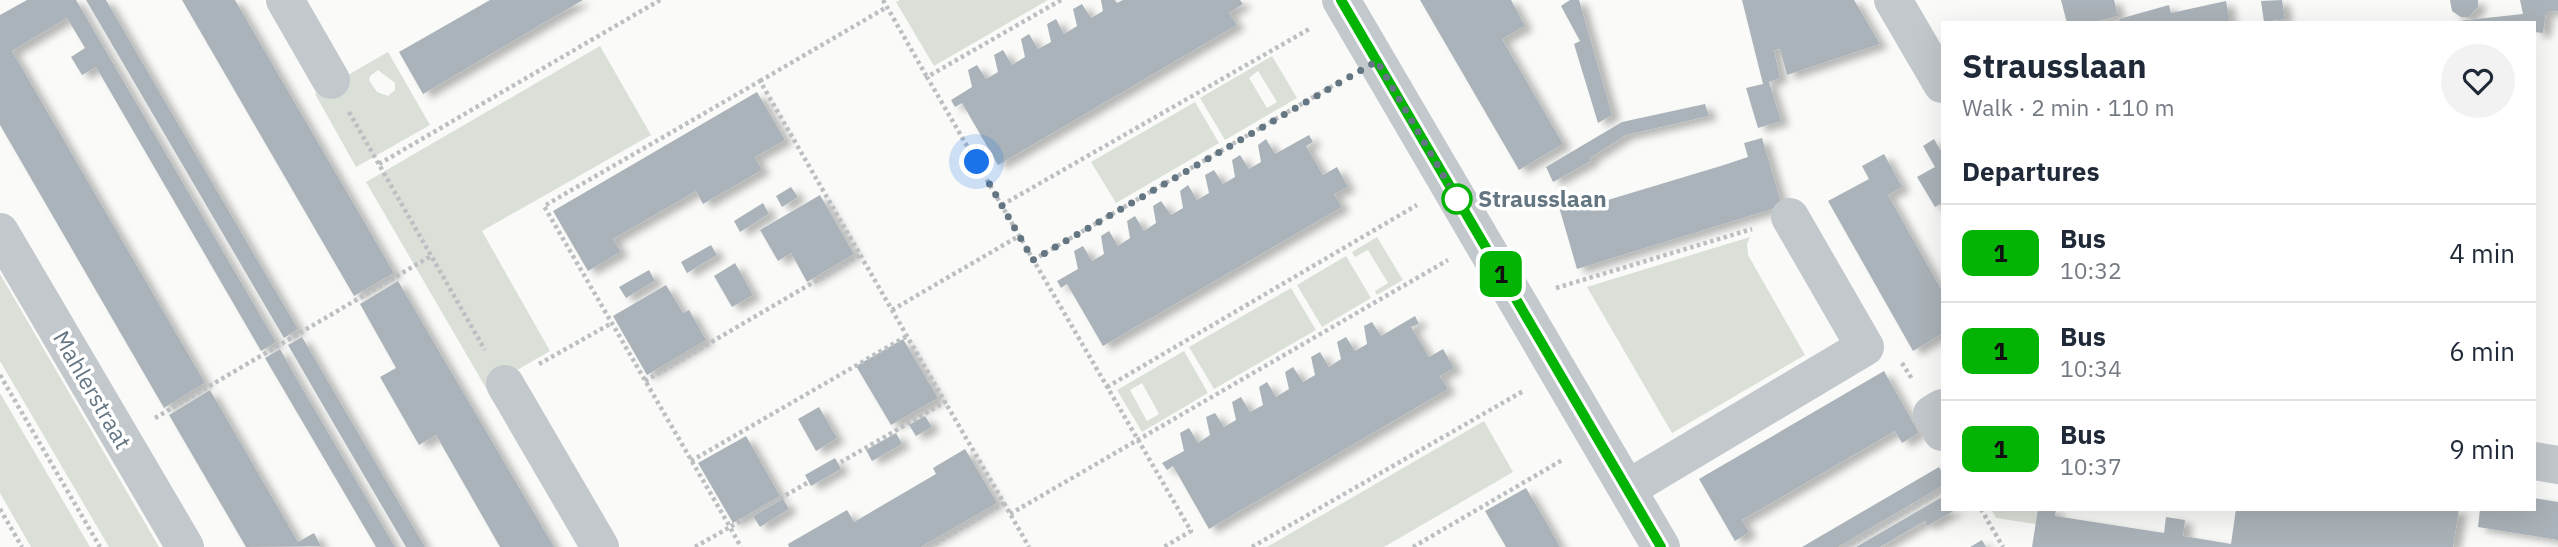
<!DOCTYPE html>
<html lang="en">
<head>
<meta charset="utf-8">
<style>
  :root { --surface:#fff; --page:#f2f2f3; --text:#1f2937; --muted:#747a83; --line:#e0e1e3 }
  body { margin:0; font-family:"IBM Plex Sans",sans-serif; background:var(--page); color:var(--text); height:100vh; display:flex; flex-direction:column; font-size:26px; white-space:nowrap }
  * { box-sizing:border-box; margin:0 }
  p { font-size:23px; color:var(--muted) }
  .icon { flex:none; width:38px; height:38px; fill:none; stroke:currentColor; stroke-width:2; stroke-linecap:round; stroke-linejoin:round }
  .map { position:relative; flex:1; overflow:hidden }
  .panel { position:absolute; left:1941px; top:21px; width:595px; height:490px; display:flex; flex-direction:column; background:var(--surface); border-radius:0px; box-shadow:0 7px 28px #0002 }
  .panel>* { flex:none }
  .badge { padding:0 14px; border-radius:10px; font-size:24px; line-height:46px }
  .you { position:absolute; width:35px; height:35px; margin:-18px; border:5px solid #fff; border-radius:50%; background:#1a73e8; box-shadow:0 0 0 10px #1a73e833 }
  .map>.badge { position:absolute; translate:-50% -50%; box-shadow:0 0 0 4px #fff }
  h2 { padding:0 21px; font-size:26px; line-height:63px }
  .round { display:grid; place-items:center; flex:none; width:74px; height:74px; border-radius:37px; background:var(--page) }
  .head { display:flex; align-items:center; justify-content:space-between; height:119px; padding:0 21px }
  h1 { font-size:33px; font-weight:800; line-height:52px }
  ul { padding:0; list-style:none }
  li { display:flex; align-items:center; gap:21px; height:98px; padding:0 21px; border-top:2px solid var(--line) }
  li div { flex:1 }
  li b { display:block; font-size:26px }
  li em { font-style:normal }
  li .badge { min-width:77px; font-weight:700; text-align:center }
  .map>svg:first-child { display:block }
  .green { fill:#dadfd7; fill-rule:evenodd }
  .building { fill:#aab3b9; filter:url(#shadow) }
  .lines { fill:none; stroke-linecap:round; stroke-linejoin:round }
  .path { stroke:#bbbfc2; stroke-width:4.5; stroke-dasharray:3.5 3.5; stroke-linecap:butt }
  .minor { stroke:#c3c8cc; stroke-width:38 }
  .line-casing { stroke:#fff; stroke-width:16 }
  .line { stroke:#04b404; stroke-width:10 }
  .walk { stroke:#657683; stroke-width:7; stroke-dasharray:0 12.6 }
  .stop-dot { fill:#fff; stroke:#04b404; stroke-width:3.5 }
  .labels { text-anchor:middle; stroke-width:7; stroke-linejoin:round; paint-order:stroke }
  .stop-label { font-size:23px; font-weight:bold; fill:#657683; stroke:#fff; text-anchor:start }
  .street-label { font-size:23px; fill:#657683; stroke:#fff }
</style>
</head>
<body>
<div class="map">
<svg width="2558" height="547" viewBox="0 0 2558 547">
  <defs>
    <filter id="shadow"><feDropShadow dx="8" dy="4.5" stdDeviation="3.5" flood-color="#0004"/></filter>
  </defs>
  <rect width="100%" height="100%" fill="#fafaf8"/>
  <path class="green" d="M900 0H1048L934 66 896 2Z
    M600 46 651 135 482 231 550 351 486 388 366 182Z
    M388 52 430 125 356 167 315 94ZM378 70 395 83V90L388 96 377 92 369 80 370 76Z
    M1272 56 1297 98 1225 140 1200 98ZM1258 71 1277 102 1267 108 1249 78Z
    M1195 102 1219 143 1116 203 1091 162Z
    M1377 237 1403 280 1377 295 1375 291 1388 283 1368 250 1355 257 1352 252Z
    M1750 237 1747 244 1748 255 1805 355 1672 433 1587 287Z
    M1346 256 1371 298 1322 327 1297 285Z
    M0 274 159 547H109L0 361Z
    M1291 288 1316 330 1214 389 1189 347Z
    M1184 351 1208 393 1142 432 1117 390ZM1142 383 1159 414 1147 421 1130 390Z
    M0 393 90 547H31L0 493Z
    M1484 421 1513 472 1384 547H1267Z
    M1991 509H2038L2036 524 1996 518Z"/>
  <path class="building" d="M27 0H76L276 342 261 351 96 67 82 75 71 57 85 48 67 18 12 51 205 383 164 408 0 125V15Z
    M86 0H106L259 263 298 329 284 338Z
    M182 0H235L394 273 354 296Z
    M490 0H583L423 94 399 52Z
    M1101 0H1115L1117 3 1123 0H1240L1243 4 1229 13 1237 25 998 165 962 103 955 107 951 100 972 87 968 70 977 65 986 79 998 72 994 55 1003 50 1012 65 1025 57 1021 39 1029 34 1038 49 1051 42 1047 24 1056 19 1064 34 1077 26 1073 9 1082 4 1091 18 1103 11Z
    M1420 0H1511L1525 26 1502 39 1563 144 1519 170Z
    M1570 0H1579L1612 115 1598 123 1574 44 1580 41 1561 6Z
    M1742 0H1854L1880 44 1787 75 1780 49 1774 50 1780 78 1769 82 1781 121 1758 128 1746 88 1763 84Z
    M2061 0H2114L2118 16 2091 23H2067Z
    M2282 0 2285 19 2264 22 2261 1Z
    M2450 0H2478V7L2469 17H2461L2452 11Z
    M2520 0H2558V11L2546 12 2543 33 2534 32V23H2458V21L2523 14Z
    M2226 1 2230 23H2120L2119 19 2169 5 2171 13Z
    M757 92 785 140 755 157 762 170 703 204 696 191 613 239 621 252 588 271 553 211Z
    M1705 104 1709 116 1626 135 1590 158 1591 161 1553 182 1546 167 1622 122Z
    M1309 135 1313 142 1306 146 1323 175 1337 167 1348 187 1334 194 1342 207 1103 346 1067 284 1061 288 1057 281 1078 269 1074 251 1083 246 1092 261 1104 254 1101 236 1109 231 1118 246 1130 238 1127 221 1135 216 1144 231 1156 223 1153 206 1161 201 1171 215 1183 208 1180 191 1188 185 1197 200 1209 193 1205 175 1214 170 1223 184 1235 177 1232 160 1240 155 1249 169 1261 162 1258 145 1266 139 1275 154Z
    M1762 138 1782 206 1577 269 1557 200 1574 195 1578 209 1724 165 1748 157 1744 143Z
    M1934 139 1942 153V203L1935 207 1917 177 1935 167 1923 146Z
    M1884 154 1902 187 1888 195 1942 291V334L1913 351 1828 201 1869 179 1862 166Z
    M791 187 798 197 782 207 776 196Z
    M820 195 854 254 807 282 791 253 778 261 760 230Z
    M763 203 769 214 740 232 734 221Z
    M711 245 717 255 687 273 681 262Z
    M735 263 753 295 732 307 714 276Z
    M649 270 655 281 626 298 619 287Z
    M398 281 436 346 554 547H500L436 435 419 445 380 377 396 368 360 304Z
    M666 285 683 313 689 310 706 340 647 375 613 316Z
    M1415 316 1419 324 1411 327 1429 357 1443 349 1454 368 1440 376 1448 389 1209 529 1173 466 1167 470 1162 463 1184 451 1180 433 1189 428 1198 443 1210 435 1206 417 1215 413 1224 427 1236 420 1232 402 1241 397 1250 412 1263 405 1259 387 1267 382 1276 397 1289 389 1285 372 1293 367 1303 382 1315 375 1311 357 1320 352 1329 367 1341 359 1337 342 1346 337 1355 351 1367 344 1364 326 1372 322 1381 336Z
    M302 337 340 402 425 547H406L345 443 288 345Z
    M903 339 938 398 891 425 856 366Z
    M280 349 298 381 395 547H376L265 358Z
    M1884 371 1919 433 1902 443 1895 431 1742 520 1749 532 1735 541 1699 479Z
    M210 390 298 542 314 533 321 546 246 547 169 415Z
    M819 407 837 438 816 451 798 419Z
    M925 416 932 427 916 436 909 425Z
    M896 433 902 444 872 461 866 450Z
    M746 436 780 496 733 523 698 463Z
    M965 449 997 503 921 547H789L788 544 847 510 854 522 936 474 933 468Z
    M835 458 841 469 811 486 805 475Z
    M1939 467 1942 472V486L1910 505 1838 547H1802Z
    M1526 488 1546 522 1560 547H1506L1485 511Z
    M1942 497V509H1957L1927 526 1925 521 1880 547H1856Z
    M2534 498 2558 502V540L2478 527 2480 509H2534Z
    M783 499 789 509 760 527 753 516Z
    M2038 509H2056L2055 516 2164 533 2166 517 2185 520 2183 536 2231 544 2236 509H2459L2453 547H2032Z
    M1982 540 1986 547H1970Z"/>
  <g class="lines">
    <path class="path" d="M883 0 927 77
      M1061 0 927 77 1191 531 1164 547
      M760 81 887 7
      M349 112 485 350
      M379 164 660 0
      M1002 205 1311 28
      M1033 260 1341 81
      M1556 288 1752 229
      M892 310 1019 236
      M1902 363 1912 379
      M539 364 612 323
      M0 375 100 547
      M645 381 860 255
      M1107 387 1417 205
      M155 418 431 256
      M691 461 907 336
      M807 483 730 527 544 206 760 81 945 402 841 462
      M1004 503 1029 547
      M0 509 22 547
      M1981 509 2003 547
      M1010 514 1448 260
      M695 547 730 527 741 547
      M929 547 1004 503 945 402
      M1252 547 1525 390
      M1413 547 1564 459
      M1845 547 1942 490"/>
    <path class="minor" d="M285 0 331 80
      M1341 0 1661 547
      M1893 0 1942 84
      M0 232 185 547
      M505 384 600 547
      M1942 408 1932 414 1942 432
      M2534 461 2558 465
      M1627 489 1865 347 1790 217"/>
  </g>
  <g class="lines">
    <g class="line-casing">
      <path id="line" d="M1341 0 1661 547"/>
    </g>
    <use href="#line" class="line"/>
    <path class="walk" d="M977 162 1033 260 1377 61 1460 204 1457 199"/>
  </g>
  <circle class="stop-dot" cx="1457" cy="199" r="14"/>
  <g class="labels">
    <g class="stop-label">
      <text x="1478" y="207">Strausslaan</text>
    </g>
    <g class="street-label">
      <text transform="translate(92 390) rotate(60)" y="8">Mahlerstraat</text>
    </g>
  </g>
</svg>
<div class="you" style="left:977px;top:162px"></div>
<b class="badge" style="left:1501px;top:274px;background:#04b404;color:#111">1</b>
<section class="panel">
<div class="head"><div><h1>Strausslaan</h1><p>Walk · 2 min · 110 m</p></div><a class="round"><svg class="icon" aria-label="heart" viewBox="0 0 24 24"><path d="M12 20l-8-8c-3-5 5-10 8-4 3-6 11-1 8 4z"/></svg></a></div>
<h2>Departures</h2>
<ul>
<li><span class="badge" style="background:#04b404;color:#111">1</span><div><b>Bus</b><p>10:32</p></div><em>4 min</em></li>
<li><span class="badge" style="background:#04b404;color:#111">1</span><div><b>Bus</b><p>10:34</p></div><em>6 min</em></li>
<li><span class="badge" style="background:#04b404;color:#111">1</span><div><b>Bus</b><p>10:37</p></div><em>9 min</em></li>
</ul>
</section>
</div>
</body>
</html>
